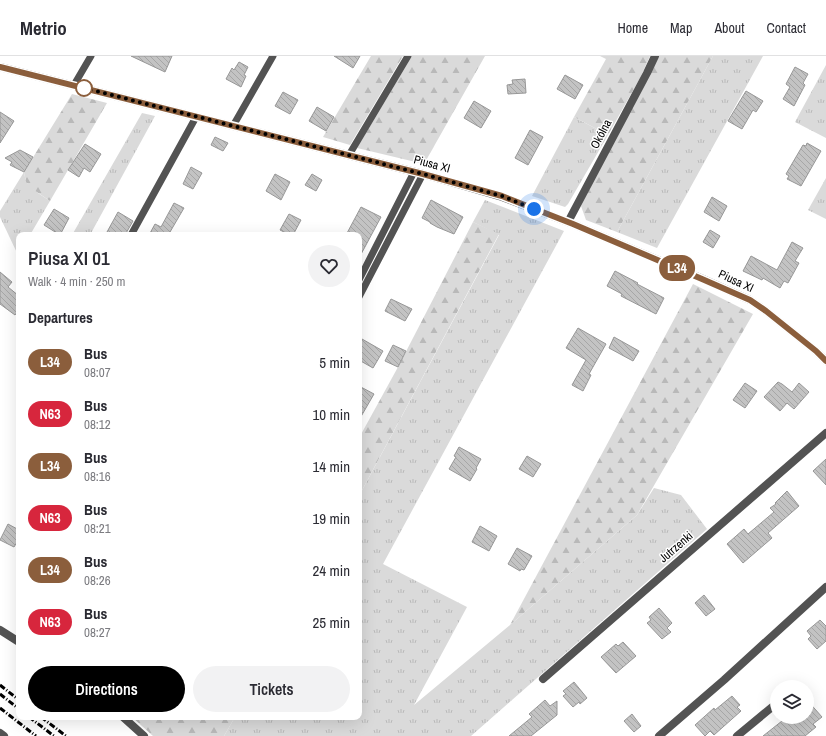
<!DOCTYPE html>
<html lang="en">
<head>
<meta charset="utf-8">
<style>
  :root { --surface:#fff; --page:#f2f2f3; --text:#2b2b33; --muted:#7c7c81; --line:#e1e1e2; --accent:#000 }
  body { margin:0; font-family:"Archivo Narrow",sans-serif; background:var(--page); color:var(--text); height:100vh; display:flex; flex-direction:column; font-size:15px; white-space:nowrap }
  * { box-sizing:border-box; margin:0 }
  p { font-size:13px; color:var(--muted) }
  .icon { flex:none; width:22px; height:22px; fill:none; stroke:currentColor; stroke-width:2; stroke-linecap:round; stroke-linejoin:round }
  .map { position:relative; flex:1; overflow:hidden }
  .panel { position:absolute; left:16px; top:176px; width:346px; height:488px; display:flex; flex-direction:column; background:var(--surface); border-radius:8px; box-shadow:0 4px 16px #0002 }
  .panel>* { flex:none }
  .badge { padding:0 8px; border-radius:13px; font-size:14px; line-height:26px }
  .controls { position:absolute; left:770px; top:624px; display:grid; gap:8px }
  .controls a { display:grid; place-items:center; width:44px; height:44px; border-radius:50%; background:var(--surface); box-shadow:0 4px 16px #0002; font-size:20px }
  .you { position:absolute; width:20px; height:20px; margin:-10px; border:3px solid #fff; border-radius:50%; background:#1a73e8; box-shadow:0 0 0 6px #1a73e833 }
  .map>.badge { position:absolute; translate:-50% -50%; box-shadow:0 0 0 2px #fff }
  h2 { padding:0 12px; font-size:15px; line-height:36px }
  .round { display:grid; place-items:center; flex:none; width:42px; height:42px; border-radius:21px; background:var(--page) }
  .head { display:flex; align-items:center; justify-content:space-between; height:68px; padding:0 12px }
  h1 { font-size:19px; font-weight:600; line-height:30px }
  .button { display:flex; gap:8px; margin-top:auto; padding:8px 12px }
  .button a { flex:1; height:46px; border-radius:24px; background:var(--accent); color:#fff; font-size:16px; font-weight:600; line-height:46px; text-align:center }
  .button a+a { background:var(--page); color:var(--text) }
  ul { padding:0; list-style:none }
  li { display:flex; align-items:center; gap:12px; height:52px; padding:0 12px }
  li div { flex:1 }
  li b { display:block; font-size:15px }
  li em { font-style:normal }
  li .badge { min-width:44px; font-weight:700; text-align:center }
  header { display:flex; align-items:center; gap:24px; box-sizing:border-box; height:56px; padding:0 20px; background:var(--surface); border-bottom:1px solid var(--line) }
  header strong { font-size:19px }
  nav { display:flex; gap:22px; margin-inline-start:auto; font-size:14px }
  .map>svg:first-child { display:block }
  .grass { fill:url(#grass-tufts) }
  .forest { fill:url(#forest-firs) }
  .building { fill:url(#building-back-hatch); stroke:#979797 }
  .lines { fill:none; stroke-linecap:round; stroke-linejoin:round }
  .service { stroke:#535353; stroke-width:7 }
  .minor { stroke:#535353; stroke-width:8 }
  .tertiary { stroke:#535353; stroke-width:8 }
  .rail { stroke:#000; stroke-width:3; stroke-dasharray:6 2 1 2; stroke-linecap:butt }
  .line-casing { stroke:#fff; stroke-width:9 }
  .line { stroke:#8b5e3c; stroke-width:6 }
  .walk { stroke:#000; stroke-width:4; stroke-dasharray:0 7.2 }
  .stop-dot { fill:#fff; stroke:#8b5e3c; stroke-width:2 }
  .labels { text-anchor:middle; stroke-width:3; stroke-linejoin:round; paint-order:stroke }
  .street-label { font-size:12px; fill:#000; stroke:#fff }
</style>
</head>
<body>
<header>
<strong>Metrio</strong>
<nav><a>Home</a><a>Map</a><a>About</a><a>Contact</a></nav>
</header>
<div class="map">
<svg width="826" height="680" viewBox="0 0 826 680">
  <defs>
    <pattern id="grass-tufts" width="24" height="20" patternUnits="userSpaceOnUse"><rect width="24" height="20" fill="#dadada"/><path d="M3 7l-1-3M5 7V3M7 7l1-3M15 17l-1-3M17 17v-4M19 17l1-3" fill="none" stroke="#b9b9b9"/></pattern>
    <pattern id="forest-firs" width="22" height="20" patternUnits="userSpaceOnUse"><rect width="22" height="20" fill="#dadada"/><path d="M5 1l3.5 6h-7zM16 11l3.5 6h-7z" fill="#b9b9b9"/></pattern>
    <pattern id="building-back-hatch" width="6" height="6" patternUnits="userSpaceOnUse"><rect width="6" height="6" fill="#c3c3c3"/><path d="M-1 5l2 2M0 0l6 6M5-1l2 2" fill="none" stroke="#a6a6a6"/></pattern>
  </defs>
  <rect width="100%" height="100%" fill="#fff"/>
  <path class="grass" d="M713 0H763L657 192 617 176Z
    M826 9V82L795 66Z
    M142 57 155 60 90 179H72Z
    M574 61 608 79 568 148 565 151 532 140Z
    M24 116 26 126 38 137 50 145 30 179H19V197L18 199 0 161V155Z
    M826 122V163L808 154Z
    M485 144 564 175 383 508 467 551 414 649 510 569 637 459 654 432 681 439 707 473 471 680H224L235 661H359V440L499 179 473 166Z"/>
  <path class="forest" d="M371 0H403L350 89 323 81Z
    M412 0H485L424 108 357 92Z
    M600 0H650L640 22 608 79 574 61 606 3Z
    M654 0H713L617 176 586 164 581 150Z
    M72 38 107 47 50 145 31 132 26 126 24 116Z
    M473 166 499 178 359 440V382L398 311Z
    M693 228 753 258 637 459 510 569Z
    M132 661H235L224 680H153Z"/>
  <path class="building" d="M131 0H172L165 16Z
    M334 0H360L353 12Z
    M239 6 248 11 244 19 246 20 241 31 226 23 232 12 234 14Z
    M795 11 808 18 803 27 805 29 794 50 783 43 790 31 786 28Z
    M565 19 583 29 575 43 557 33Z
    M525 23 526 37 508 38 507 29 513 28 512 24Z
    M746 35 763 45 756 56 753 54 742 73 728 65Z
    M283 36 298 44 290 58 275 50Z
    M474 45 491 55 481 72 464 62Z
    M317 51 334 61 326 75 309 65Z
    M0 56 14 65 0 87Z
    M530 74 543 81 528 109 515 102Z
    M215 81 228 87 223 95 211 89Z
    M807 87 821 95 801 130 787 123 789 120 786 118 803 89 806 90Z
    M85 88 101 98 90 116 84 112 79 121 68 114Z
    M20 94 33 101 24 116 10 109 12 106 5 102Z
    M191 111 202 117 193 133 183 128Z
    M275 118 290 126 281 144 266 135Z
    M312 118 322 124 316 135 305 129Z
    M712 141 727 150 719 165 704 156Z
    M431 144 463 161 454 178 437 171 430 167V166L422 162Z
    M174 147 184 152 170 176 175 179H149L155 168 161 171Z
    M361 151 381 161 359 202V179H346Z
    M54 153 69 162 60 179 44 169Z
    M118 156 133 165 125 179H113L107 176Z
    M289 158 301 164 293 179H290L280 174Z
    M710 174 720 180 713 192 703 186Z
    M792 186 803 192 795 205 799 207 793 218 788 227 784 225 780 232 763 222 762 224 743 215 751 200 777 214Z
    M615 215 638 227 637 228 664 242 656 258 621 240 622 238 607 230Z
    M0 216 12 226 8 231 19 240V254L15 259 0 248Z
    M391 243 412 253 405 265 385 255Z
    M578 272 606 288 589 318 591 319 583 335 572 329 586 304 566 292Z
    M614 281 639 295 633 305 609 292Z
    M362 283 383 295 373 312 359 304V288Z
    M393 289 406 295 398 311 385 305Z
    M778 326 782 328 792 336 799 327 809 336 794 353 787 347 780 355 764 341Z
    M745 327 757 335 745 352 733 344Z
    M359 330 374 338 359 364Z
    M459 391 481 403 476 412 477 413 470 425 449 413 456 401 454 400Z
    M527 400 541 408 533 421 519 413Z
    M826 403V429L813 415Z
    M787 435 799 450 768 477 772 482 743 507 727 488 744 473 748 478 774 456 770 452 776 448 775 447Z
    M8 468 19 474V483L14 491 0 484Z
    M480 470 497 480 489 495 472 486Z
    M517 492 532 500 524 514 521 513 520 515 508 508Z
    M704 539 715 553 706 560 695 547Z
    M659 552 672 567 667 572 671 576 662 583 647 567 651 564 649 561Z
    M820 564 826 570V585L817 593 808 583 811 580 807 575Z
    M623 586 636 600 616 617 601 601 616 588 618 590Z
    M574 626 587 642 580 648 579 646 573 651 563 640 566 638 563 635Z
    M732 640 740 649 737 651 741 655 714 679 710 675 705 680 695 669 714 652 715 654Z
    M545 644 550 650 557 645V659L531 680H509L532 661 529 658Z
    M807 644 822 661 813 668 816 671 805 680H763L787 661H807Z
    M632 658 641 670 634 676 624 665Z"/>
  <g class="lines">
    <path class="service" d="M74 29 91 0
      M233 70 273 0
      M349 99 408 0
      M131 179 196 61
      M359 224 414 116
      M359 241 423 118"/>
    <path class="minor" d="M568 166 647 17 655 0
      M0 574 19 586
      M543 623 826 377
      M123 661 144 680
      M0 677 4 680
      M659 680 724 624 826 531
      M737 680 777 647"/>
    <path class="tertiary" d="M0 11 423 118 502 141 573 168 703 223 750 244 766 255 816 295 826 305"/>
    <path class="rail" d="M0 629 19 644
      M0 638 19 653
      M0 652 36 680
      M29 661 54 680
      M41 661 66 680"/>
  </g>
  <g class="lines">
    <g class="line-casing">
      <path id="line" d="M0 11 423 118 502 140 573 168 702 223 750 244 766 255 816 295 826 305"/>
    </g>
    <use href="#line" class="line"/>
    <path class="walk" d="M84 32 423 118 502 140 534 153"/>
  </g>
  <circle class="stop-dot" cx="84" cy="32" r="8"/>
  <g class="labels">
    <g class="street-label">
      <text transform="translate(601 78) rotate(-62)" y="4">Okólna</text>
      <text transform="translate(432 108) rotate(15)" y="4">Piusa XI</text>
      <text transform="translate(736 225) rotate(25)" y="4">Piusa XI</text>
      <text transform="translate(676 491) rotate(-41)" y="4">Jutrzenki</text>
    </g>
  </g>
</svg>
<div class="controls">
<a><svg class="icon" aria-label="layers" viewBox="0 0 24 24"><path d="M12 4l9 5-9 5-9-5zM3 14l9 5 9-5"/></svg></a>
</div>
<div class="you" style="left:534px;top:153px"></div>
<b class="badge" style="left:677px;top:212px;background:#8b5e3c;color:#fff">L34</b>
<section class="panel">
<div class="head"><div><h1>Piusa XI 01</h1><p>Walk · 4 min · 250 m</p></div><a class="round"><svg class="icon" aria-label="heart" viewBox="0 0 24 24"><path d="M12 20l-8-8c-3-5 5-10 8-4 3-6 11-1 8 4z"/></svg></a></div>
<h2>Departures</h2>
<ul>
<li><span class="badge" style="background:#8b5e3c;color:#fff">L34</span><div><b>Bus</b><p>08:07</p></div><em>5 min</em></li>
<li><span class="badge" style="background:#d7263d;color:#fff">N63</span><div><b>Bus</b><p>08:12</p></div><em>10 min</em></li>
<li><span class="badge" style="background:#8b5e3c;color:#fff">L34</span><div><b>Bus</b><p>08:16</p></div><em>14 min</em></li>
<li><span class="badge" style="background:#d7263d;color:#fff">N63</span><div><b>Bus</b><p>08:21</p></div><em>19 min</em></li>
<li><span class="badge" style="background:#8b5e3c;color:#fff">L34</span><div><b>Bus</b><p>08:26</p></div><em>24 min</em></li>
<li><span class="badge" style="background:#d7263d;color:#fff">N63</span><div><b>Bus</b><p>08:27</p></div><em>25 min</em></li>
</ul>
<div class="button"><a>Directions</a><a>Tickets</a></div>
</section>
</div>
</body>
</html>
